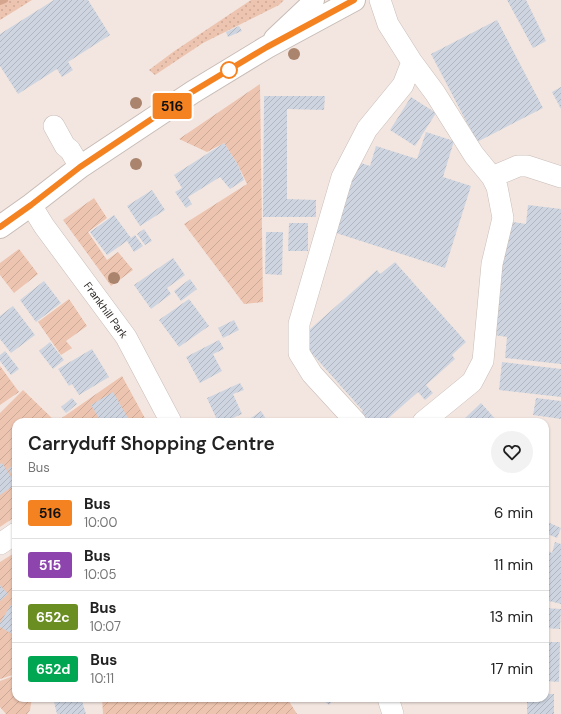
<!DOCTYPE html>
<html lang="en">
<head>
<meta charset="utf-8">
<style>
  :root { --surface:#fff; --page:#f2f2f2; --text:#222; --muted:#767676; --line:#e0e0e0 }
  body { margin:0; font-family:"DM Sans",sans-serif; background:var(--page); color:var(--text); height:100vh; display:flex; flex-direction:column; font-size:15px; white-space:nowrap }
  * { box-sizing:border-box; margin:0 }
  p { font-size:13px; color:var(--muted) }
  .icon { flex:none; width:22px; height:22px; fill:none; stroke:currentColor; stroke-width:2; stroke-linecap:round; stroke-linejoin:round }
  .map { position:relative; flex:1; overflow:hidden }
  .side { position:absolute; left:12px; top:418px; width:537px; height:284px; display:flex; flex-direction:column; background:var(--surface); border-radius:12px; box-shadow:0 1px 3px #0004 }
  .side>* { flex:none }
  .badge { padding:0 8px; border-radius:3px; font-size:14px; line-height:26px }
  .map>.badge { position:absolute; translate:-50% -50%; box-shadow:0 0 0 2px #fff }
  .round { display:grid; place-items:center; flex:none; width:42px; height:42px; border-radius:21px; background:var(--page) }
  .overview { display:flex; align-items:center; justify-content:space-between; height:68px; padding:0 16px }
  h1 { font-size:19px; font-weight:600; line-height:30px }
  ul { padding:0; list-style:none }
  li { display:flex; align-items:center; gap:12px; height:52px; padding:0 16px; border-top:1px solid var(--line) }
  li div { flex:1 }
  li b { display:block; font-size:15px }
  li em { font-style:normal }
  li .badge { min-width:44px; font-weight:700; text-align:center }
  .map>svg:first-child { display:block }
  .grass { fill:url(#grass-dots) }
  .garden { fill:url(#garden-furrows) }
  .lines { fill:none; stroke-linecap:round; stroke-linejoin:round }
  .stream { stroke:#d5a58d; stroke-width:6 }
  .building { fill:url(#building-hatch) }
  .minor-casing { stroke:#c8bcb6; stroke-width:22 }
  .major-casing { stroke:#c8bcb6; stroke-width:24 }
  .highway-casing { stroke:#c8bcb6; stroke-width:24 }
  .minor { stroke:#fff; stroke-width:21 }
  .major { stroke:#fff; stroke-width:22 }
  .highway { stroke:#fff; stroke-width:22 }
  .tree { fill:#aa846d }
  .line-casing { stroke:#fff; stroke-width:9 }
  .line { stroke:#f58220; stroke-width:6 }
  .stop-dot { fill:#fff; stroke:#f58220; stroke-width:2 }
  .labels { text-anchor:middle; stroke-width:4; stroke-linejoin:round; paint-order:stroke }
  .street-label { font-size:11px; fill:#2d2826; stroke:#fff }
</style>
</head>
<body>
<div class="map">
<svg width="561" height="714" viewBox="0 0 561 714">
  <defs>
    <pattern id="grass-dots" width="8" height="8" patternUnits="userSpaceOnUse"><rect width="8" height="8" fill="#edc4b0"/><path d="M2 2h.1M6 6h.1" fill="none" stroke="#cca897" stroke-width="1.8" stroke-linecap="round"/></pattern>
    <pattern id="garden-furrows" width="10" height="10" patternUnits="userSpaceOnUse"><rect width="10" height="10" fill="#edc4b0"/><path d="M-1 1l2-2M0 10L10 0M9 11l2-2" fill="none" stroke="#cca897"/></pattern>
    <pattern id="building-hatch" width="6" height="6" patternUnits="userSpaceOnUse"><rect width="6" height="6" fill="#ced5e0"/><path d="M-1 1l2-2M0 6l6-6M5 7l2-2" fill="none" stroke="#b1b7c0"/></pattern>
  </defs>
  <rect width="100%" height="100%" fill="#f3e6e0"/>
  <path class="grass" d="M0 0H32L0 20Z
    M251 0H284L279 5 203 43 155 75 149 70 173 52Z"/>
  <path class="garden" d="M260 84 263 302 244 304 184 224 247 184 238 165 224 143 207 152 179 139Z
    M94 198 107 218 88 232 107 260 118 252 133 270 111 286 63 220Z
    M19 249 38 274 14 293 0 275V263Z
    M69 299 87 326 66 341 72 348 61 355 38 322Z
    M0 366 19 392 0 405Z
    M122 376 147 422H16V516L0 527V413L23 390 56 422Z
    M16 552V674L0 679V562Z
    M16 675V698H32L30 710 27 714H6L0 707V681Z
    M102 698H287L297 714H103Z"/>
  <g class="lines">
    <path class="stream" d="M0 2 5 0"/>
  </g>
  <path class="building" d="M54 0H88L110 35 68 62 73 70 62 77 57 69 18 94 0 66V34Z
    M507 0H526L546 41 533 48Z
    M497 20 543 108 477 142 431 54Z
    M239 26 242 31 228 37 226 32Z
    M561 87V109L552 92Z
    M264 96H325L324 110 287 109V199L316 200V217H263Z
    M411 97 436 113 415 146 390 130Z
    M426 132 454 141 443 177 471 186 445 268 336 233 358 162 370 166 376 146 417 159Z
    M224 143 238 165 244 180 230 189 220 177 188 197 192 204 186 208 175 192 182 188 174 175Z
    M152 190 165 210 140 226 127 206Z
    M528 205 561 209V364L505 358 507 337 494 335 507 221 526 224Z
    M114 215 131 238 135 235 143 246 134 252 127 241 107 255 90 232Z
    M289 223H308V251H288Z
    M144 229 152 241 145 245 137 234Z
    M266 232H283L282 275 265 274Z
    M173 258 185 275 167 288 171 294 151 309 134 285Z
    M395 262 466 342 452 355 455 359 426 385 433 393 425 400 418 392 384 422H373L370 418 366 422 359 415 363 411 299 339 377 270 380 274Z
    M190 279 197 289 181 301 174 291Z
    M44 281 61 303 36 322 20 300Z
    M189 299 209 326 179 347 159 320Z
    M13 306 35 335 11 353 0 339V316Z
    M234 320 239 330 223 338 218 328Z
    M219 340 224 349 213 354 222 371 200 383 186 357Z
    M50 342 64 360 53 369 39 351Z
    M92 349 109 377 79 395 72 384 69 386 58 369Z
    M5 351 19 369 11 375 0 361V355Z
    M502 362 561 369V397L499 390Z
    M240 383 244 390 233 394 242 414 224 422H218L207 398Z
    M113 392 128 418 122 422H101L91 405Z
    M72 398 77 404 66 413 61 407Z
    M536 398 561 401V419L533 415Z
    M481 403 498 422H468L465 418Z
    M261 411 268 422H245Z
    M2 463 16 484 0 495V464Z
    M16 463V480L8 469Z
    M545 521 561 528 557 538 545 533Z
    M555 542 561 544V604L545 600V561L548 551 552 553Z
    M0 585 8 594 0 601Z
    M12 603 16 606V636L0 627V623Z
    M545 608 561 609 560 629 545 628Z
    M545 642H560L559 682 545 681Z
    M545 694H554V714H527V698H545Z
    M53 698H81L86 714H57Z
    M321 698H335L329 705Z"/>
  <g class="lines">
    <g class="minor-casing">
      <path id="minor" d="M380 0 388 24 412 62 435 93 474 155 492 177 497 187 503 218 492 264 483 361 472 382 423 422
        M54 126 65 146 70 150 80 167
        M492 177 518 166H527L561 177
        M31 205 44 226 126 337 171 422
        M356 422 312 374 299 353V324L342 177 367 129 403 85 412 62
        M0 544 16 533
        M388 698 393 714"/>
    </g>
    <g class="major-casing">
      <path id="major" d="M275 39 310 6 313 0"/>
    </g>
    <g class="highway-casing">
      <path id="highway" d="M0 227 31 205 80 167 193 92 267 47 354 0"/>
    </g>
    <use href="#minor" class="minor"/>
    <use href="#major" class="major"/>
    <use href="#highway" class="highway"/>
  </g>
  <g class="tree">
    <circle cx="294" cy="54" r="6"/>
    <circle cx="136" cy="103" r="6"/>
    <circle cx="136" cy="164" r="6"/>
    <circle cx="114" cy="278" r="6"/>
  </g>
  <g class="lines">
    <g class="line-casing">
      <path id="line" d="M0 227 31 205 80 167 192 92 267 47 354 0"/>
    </g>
    <use href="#line" class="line"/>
  </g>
  <circle class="stop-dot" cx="229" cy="70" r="8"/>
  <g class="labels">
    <g class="street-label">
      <text transform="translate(106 310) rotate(54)" y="4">Frankhill Park</text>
    </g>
  </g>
</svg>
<b class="badge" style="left:172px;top:106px;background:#f58220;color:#111">516</b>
<section class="side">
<div class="overview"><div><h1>Carryduff Shopping Centre</h1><p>Bus</p></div><a class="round"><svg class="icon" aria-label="heart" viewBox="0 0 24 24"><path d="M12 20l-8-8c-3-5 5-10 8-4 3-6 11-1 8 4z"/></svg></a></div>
<ul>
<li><span class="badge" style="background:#f58220;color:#111">516</span><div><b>Bus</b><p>10:00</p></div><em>6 min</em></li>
<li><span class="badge" style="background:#8e44ad;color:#fff">515</span><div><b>Bus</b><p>10:05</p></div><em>11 min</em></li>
<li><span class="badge" style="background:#6b8e23;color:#fff">652c</span><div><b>Bus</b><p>10:07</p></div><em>13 min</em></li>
<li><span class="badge" style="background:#00a651;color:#fff">652d</span><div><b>Bus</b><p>10:11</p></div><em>17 min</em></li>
</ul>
</section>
</div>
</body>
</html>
